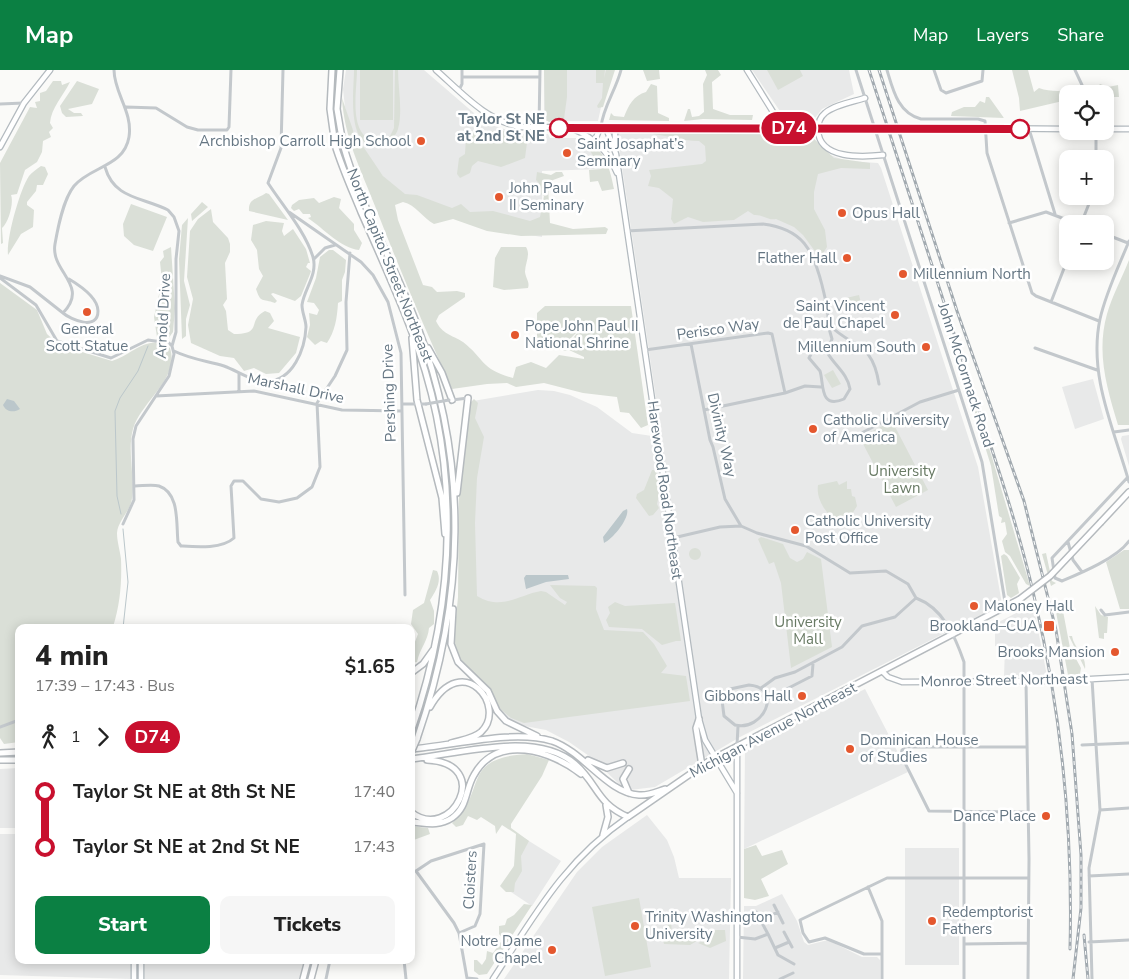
<!DOCTYPE html>
<html lang="en">
<head>
<meta charset="utf-8">
<style>
  :root { --surface:#fff; --page:#f6f6f6; --text:#222; --muted:#767676; --accent:#0b8043 }
  body { margin:0; font-family:"Nunito Sans",sans-serif; background:var(--page); color:var(--text); height:100vh; display:flex; flex-direction:column; font-size:19px; white-space:nowrap }
  * { box-sizing:border-box; margin:0 }
  p { font-size:16px; color:var(--muted) }
  .icon { flex:none; width:28px; height:28px; fill:none; stroke:currentColor; stroke-width:2; stroke-linecap:round; stroke-linejoin:round }
  .map { position:relative; flex:1; overflow:hidden }
  .drawer { position:absolute; left:15px; top:554px; width:400px; height:340px; display:flex; flex-direction:column; background:var(--surface); border-radius:10px; box-shadow:0 2px 12px #0003 }
  .drawer>* { flex:none }
  .badge { padding:0 10px; border-radius:16px; font-size:18px; line-height:32px }
  .tools { position:absolute; left:1059px; top:15px; display:grid; gap:10px }
  .tools a { display:grid; place-items:center; width:55px; height:55px; border-radius:10px; background:var(--surface); box-shadow:0 2px 12px #0003; font-size:25px }
  .map>.badge { position:absolute; translate:-50% -50%; box-shadow:0 0 0 2px #fff }
  .legs { display:flex; align-items:center; gap:8px; height:55px; padding:0 20px; font-size:16px }
  .legs p { margin-inline-start:auto }
  .headline { display:flex; align-items:center; justify-content:space-between; height:85px; padding:0 20px }
  h1 { font-size:28px; font-weight:800; line-height:38px }
  .cta { display:flex; gap:10px; margin-top:auto; padding:10px 20px }
  .cta a { flex:1; height:58px; border-radius:10px; background:var(--accent); color:#fff; font-size:20px; font-weight:800; line-height:58px; text-align:center }
  .cta a+a { background:var(--page); color:var(--text) }
  ul { padding:0 20px; list-style:none }
  li { display:flex; align-items:center; gap:18px; height:55px; font-size:19px }
  li i { display:grid; place-items:center; width:8px; height:100%; margin:0 6px; background:currentColor }
  li i::after { content:''; width:12px; height:12px; margin:-6px; border:4px solid; border-radius:50%; background:var(--surface) }
  li p { margin-inline-start:auto }
  li:first-child i { background:linear-gradient(#0000 50%,currentColor 0) }
  li:last-child i { background:linear-gradient(currentColor 50%,#0000 0) }
  header { display:flex; align-items:center; gap:30px; box-sizing:border-box; height:70px; padding:0 25px; background:var(--accent); color:#fff }
  header strong { font-size:24px }
  nav { display:flex; gap:28px; margin-inline-start:auto; font-size:18px }
  .map>svg:first-child { display:block }
  .built { fill:#e8e9e9 }
  .green { fill:#dadfd7 }
  .water { fill:#bbc7cb }
  .lines { fill:none; stroke-linecap:round; stroke-linejoin:round }
  .stream { stroke:#bbc7cb; stroke-width:1 }
  .secondary-casing { stroke:#b3babf; stroke-width:7 }
  .primary-casing { stroke:#b5babe; stroke-width:8 }
  .street { stroke:#c3c8cc; stroke-width:3 }
  .secondary { stroke:#fff; stroke-width:4.5 }
  .primary { stroke:#fff; stroke-width:5 }
  .rail-casing { stroke:#a2aab0; stroke-width:3 }
  .rail { stroke:#fff; stroke-width:1; stroke-dasharray:4; stroke-linecap:butt }
  .secondary-bridge-casing { stroke:#b3babf; stroke-width:7; stroke-linecap:butt }
  .primary-bridge-casing { stroke:#b5babe; stroke-width:8; stroke-linecap:butt }
  .street-bridge { stroke:#c3c8cc; stroke-width:3 }
  .secondary-bridge { stroke:#fff; stroke-width:4.5 }
  .primary-bridge { stroke:#fff; stroke-width:5 }
  .line-1-casing { stroke:#fff; stroke-width:11 }
  .line-1 { stroke:#c8102e; stroke-width:8 }
  .stop-1-dot { fill:#fff; stroke:#c8102e; stroke-width:2.5 }
  .poi-dot { fill:#e4572e; stroke:#fff; stroke-width:2 }
  .labels { text-anchor:middle; stroke-width:5; stroke-linejoin:round; paint-order:stroke }
  .stop-label { font-size:15px; font-weight:bold; fill:#657683; stroke:#fff; text-anchor:end }
  .poi-label { font-size:15px; fill:#657683; stroke:#fff; text-anchor:start }
  .street-label { font-size:15px; fill:#657683; stroke:#fff }
  .park-label { font-size:15px; fill:#687a64; stroke:#fff }
</style>
</head>
<body>
<header>
<strong>Map</strong>
<nav><a>Map</a><a>Layers</a><a>Share</a></nav>
</header>
<div class="map">
<svg width="1129" height="909" viewBox="0 0 1129 909">
  <rect width="100%" height="100%" fill="#fafaf8"/>
  <path class="built" d="M346 0H424L482 50 501 58 521 64H548L550 68H576L594 85 601 99 542 101V167L493 159 450 144H430L388 113 362 78 349 53 345 37 343 19Z
    M544 0H609L598 51H544Z
    M752 0H849L854 24 822 39 815 48 809 50V64L830 85 847 91 878 93 881 98 978 397 1002 534 740 667 655 717 630 720 620 715 592 688 569 672 546 660 519 655 510 650 498 635 458 557 473 331 538 320 554 321 570 325 597 337 632 363 652 366 661 363 617 63 787 64 786 50Z
    M1093 309 1104 349 1075 359 1062 317Z
    M1129 365V396L1121 369 1122 366Z
    M1033 534 1047 606 1004 607 1005 577 995 576V554Z
    M865 619 908 702 744 779 745 680Z
    M19 698V758H0V699Z
    M647 745 667 770 674 787 679 808H731L729 909H504L577 802 602 777Z
    M0 764H19V890H131V909L0 905Z
    M521 766 561 791 532 836 508 820Z
    M905 778H959V895H905Z
    M782 824 797 851 804 872 808 875 828 870 862 887H877L880 890V909H743L744 836H756Z
    M144 890H305L299 909H144Z"/>
  <path class="green" d="M354 0H357C357 22 347 68 378 72L390 66 394 58 395 0H398C398 18 403 41 398 59 396 66 390 72 382 74 345 85 354 20 354 0Z
    M360 0H393V50H360Z
    M544 0H567V27L564 49 549 52 545 49Z
    M596 0H605L604 8 606 0H615L603 37 598 38 597 36 602 28 603 13H596Z
    M643 0H659L660 9 647 11Z
    M705 0H718L721 5 712 12 713 39 730 45H753L752 50 703 49 684 51 688 39H690L692 47 699 46 704 42 703 14 707 5Z
    M767 0H800L803 6 778 20Z
    M1012 0H1028L1034 22 1039 18C1058 25 1077 17 1095 20L1100 14 1108 17 1118 15 1119 27H1105V24H1068L1067 30 1020 41 1019 28Z
    M53 11H61L62 15 70 12C63 26 51 38 50 53L53 58 49 62 51 67 43 71 42 82 37 92 25 100 17 124 11 125C14 132 9 152 2 158L3 173 1 174 0 93 30 37 37 38 35 32 40 31V23L46 21Z
    M77 11 99 19 92 34 68 39 74 43H81L83 46 66 47 62 43 60 36Z
    M651 14 657 16 658 43 669 48V51L609 50 611 43 614 46 624 47C628 36 634 25 646 22Z
    M986 27H989L1004 48 951 46 952 42 964 37H975L980 31 985 33Z
    M342 28 354 63 383 106 405 124 417 125 452 138 461 134 470 142 493 141 530 151 540 147 544 126 538 122 539 113 536 110 537 102 551 105 556 102H562L564 106 553 110 548 116 550 153 573 159 605 157 608 159 606 164 521 166 487 161 453 149 434 154C423 148 416 135 403 132L395 135 398 150 423 215 432 217 437 222 457 221 465 223V227L439 245 436 251C442 264 452 265 463 272 485 289 480 299 513 308L516 297 531 292 546 298 559 285 584 289V287L569 280 563 281 581 258 559 280H537V243L545 236H631L648 355 641 358 629 343 620 342 617 327 583 323 544 313 516 317 507 313 487 314 452 319C425 259 399 198 375 136 361 100 344 67 342 28Z
    M487 61H508L528 65 525 88 501 97 478 91 472 96 470 103 460 108 457 104 459 88 465 84 466 67 472 62Z
    M654 63 810 65 834 88 870 93V99L841 98 818 104 814 122V139L825 160 827 177 820 188 803 165 794 157 776 149C769 151 762 144 754 145L748 141 734 150 703 152 688 147 674 154 671 149 673 129 659 118 648 116 651 106 649 100 702 94 706 91 705 76 699 71C682 71 670 66 653 64Z
    M593 75C607 85 611 104 614 119L602 121 598 111 590 112 589 100 601 99 589 79Z
    M41 96 45 97 48 104 43 115H37L36 121 27 132V135L34 140 33 157 21 164 8 185C6 169 20 119 29 106 32 102 37 99 41 96Z
    M266 123 269 124 288 150 249 141C248 128 258 129 266 123Z
    M334 127 341 129 339 138 354 154V160L362 173 359 180C341 178 324 159 308 148L311 147 310 144H303L299 139 294 141 291 138 292 135 299 130 314 128 319 133Z
    M202 132 208 137 192 151 191 144Z
    M131 134 167 147 153 181 134 175 124 166 123 154Z
    M211 139 213 152 228 168 230 174V182L225 193 227 229 223 235 226 241 228 260 234 264C264 264 246 251 265 241L270 243 274 251 268 258 300 267 296 283 279 303 266 304 254 298 244 301 234 288 220 286 191 273 188 255 193 229 187 207 190 161 198 149Z
    M188 148 184 211 190 235 186 249V266L182 269 179 189 182 155Z
    M266 151 284 153 282 161 284 166 293 159 306 179 310 193H308L306 197 311 201 310 204 301 226 295 231 273 223 271 224 277 231 275 233C262 228 261 234 256 219L263 206 259 199 257 180 251 170 253 155Z
    M171 177 175 238 173 262 168 269 157 267 154 247 162 211 160 192 164 187 163 181Z
    M501 177H526C531 185 525 193 525 202 526 209 530 212 528 218L504 220 493 217 495 188Z
    M329 180H333L346 190 345 202 342 210V231L338 233C337 249 335 261 327 273L321 271 315 275 307 267 310 255 309 243 317 245 319 240 314 233 307 232 316 208 320 187Z
    M1129 190V355H1118C1107 318 1096 283 1107 244 1112 226 1122 208 1129 190Z
    M0 213 37 240 47 264 59 275 112 291C131 286 149 262 170 278 180 309 141 331 133 359 127 381 135 405 132 428 131 441 118 450 117 463 117 472 120 480 121 489 122 513 120 535 113 557L19 558V672L4 674 0 668Z
    M859 225 861 233 848 237 846 228Z
    M949 260 991 384 1030 516 1026 514 1010 486 1005 482 1002 471 1007 464 1005 452 1001 453 1002 448 999 446 991 396Z
    M833 300 841 314 832 318 824 305Z
    M474 329 478 333 475 348 484 367 477 408 475 453 477 526C502 541 518 525 541 521L546 522 565 535 567 532 560 528 550 515 595 516 597 518 596 539 604 560 643 562 654 574 667 596 661 603 686 606 690 631 524 653 511 648 498 637 490 621 461 593 453 577 458 527 459 421 471 332Z
    M892 351 928 420 896 437 861 370 863 366Z
    M652 400H656L659 425 657 434 659 438 653 445 649 446 636 428 637 424 644 420Z
    M837 411 839 415 847 411V419H851L852 426 855 427 857 436 852 444 833 450C825 440 816 429 818 415Z
    M761 467 783 474 790 488 797 492 803 489 807 482 821 489 832 577 791 598 781 513 774 492 769 494 758 469Z
    M689 484a6 6 0 1 1 12 0a6 6 0 1 1-12 0Z
    M1124 480H1129V539H1120L1106 492Z
    M1046 483 1052 511 1056 513 1051 516 1042 484Z
    M1004 484 1007 486 1020 508 1017 514 1019 523 1011 528 1007 525 1001 486Z
    M433 500 437 501C442 511 436 521 430 530L434 541V554L429 558C428 571 420 578 417 592L411 593V582L418 564 411 554 413 540 424 533Z
    M615 532 625 536 675 533 681 571H676L662 575 642 559 609 557 606 550 610 543 608 537Z
    M1095 536 1101 545 1108 547 1107 563H1104V569L1099 568Z
    M1063 541 1070 578 1081 598 1080 604 1068 605 1056 542Z
    M1069 566H1072C1074 579 1087 585 1085 599Z
    M527 684 549 690 542 706 511 754V758L529 771 521 786 522 801 515 813 514 822H506L500 816 514 796 516 764 502 755 496 764 495 756 481 747 477 750 468 746 463 755 456 757 452 753C488 722 459 688 527 684Z
    M411 756 428 758 430 764 411 771Z
    M756 775 762 786 782 780 788 794 761 809 769 826 755 830 744 828V779Z
    M639 828 651 897 605 906 592 837Z
    M524 834 532 835 487 904 479 905 474 901V890H477L482 895 486 889 487 881 493 883 503 869 499 864V856L505 855 507 849 514 845Z
    M671 850 672 866H683L684 860H725L726 871 710 878 698 873 706 870 702 868 690 875 664 874 662 866 667 860 668 851Z"/>
  <path class="water" d="M7 329 14 331 20 339C14 343 6 342 3 335Z
    M627 439C630 448 613 469 604 473L603 467 623 441Z
    M526 505H568L569 509 546 512 526 519 524 508Z"/>
  <g class="lines">
    <path class="stream" d="M121 444 117 426 115 341 120 328 138 301 148 276
      M123 558 128 512 123 459"/>
    <g class="secondary-casing">
      <path id="secondary" d="M436 0C461 22 486 51 521 57L857 58
        M747 0 783 58
        M865 28C852 32 834 35 825 43 820 47 818 54 818 60 819 90 863 87 883 85
        M606 58 616 84 699 649 705 670 737 723
        M615 58V74
        M946 58 1068 59
        M573 59C595 68 608 81 617 103
        M1105 59H1129
        M595 70 600 58
        M0 77 24 33 50 0
        M883 602 888 607 902 612 1043 611
        M1073 610 1129 607
        M737 676V909
        M134 890V909
        M141 890V909
        M493 909C535 845 563 792 628 747"/>
    </g>
    <g class="primary-casing">
      <path id="primary" d="M332 0 330 39 335 75C342 98 352 120 361 142 378 180 395 218 410 257 462 388 457 530 411 662
        M340 0 337 39 343 74C360 135 395 195 417 255 470 394 465 530 417 669
        M412 268 417 330 442 428 445 464
        M428 278 442 303 452 330
        M457 423 468 328
        M1101 452 1129 422
        M453 539 451 574 458 592 488 621 497 641 506 651 537 666
        M411 603 423 594 433 580
        M430 637C463 579 508 637 481 662 473 669 461 670 451 673
        M699 649 696 658 702 696
        M411 679C453 676 512 659 552 671 584 682 607 723 639 725 648 726 656 722 665 719
        M0 683 19 682
        M411 689C459 684 536 660 575 694 598 714 596 733 628 747L709 691 1020 529
        M0 690H19
        M588 690 607 698 623 693
        M629 723 623 709 629 699
        M411 742C451 774 495 693 427 690
        M411 752C426 753 438 757 452 748 468 737 465 720 474 705 497 663 552 681 581 704
        M603 765 608 747 606 735
        M303 909 308 890
        M311 909 316 890"/>
    </g>
    <path class="street" d="M856 0 982 392 1006 538
      M887 0C893 20 898 43 921 49H978L985 51 987 83 1032 223 1036 226 1099 251
      M934 0 941 20 946 23 982 11 983 0
      M1075 0 1082 15
      M462 7H540
      M459 20 462 14V0
      M0 34 24 33
      M126 37 156 38 187 57 198 60H227L229 57 231 0
      M539 57 540 0
      M601 57C603 37 616 20 621 0
      M1029 59 1055 144
      M1096 61V89
      M105 97C114 129 142 127 168 140L174 147 179 161 176 189V262L172 276 174 284 169 306 136 356 133 369 134 430 123 454
      M289 142 361 192 373 205 388 232 401 283 405 525
      M1009 153 1046 142 1078 154
      M1081 154 1092 126
      M626 161 763 154C803 159 813 180 822 215 825 228 829 240 828 254 855 280 872 271 879 314
      M1105 164 1128 173
      M1129 171C1119 196 1106 222 1100 249 1088 305 1114 359 1129 412
      M314 189 325 178 335 175
      M0 206 30 217 63 243C90 215 50 202 55 174 58 157 63 130 74 116 91 96 124 97 129 67 133 42 114 23 114 0
      M0 208 36 235 57 271 111 288 148 270 169 273 172 276
      M1051 232 1068 188
      M63 243C71 250 98 261 98 241 98 228 79 215 69 209
      M691 274 710 370 713 377 725 429 741 456
      M1035 278 1097 300
      M645 280 768 263 772 264 785 323 704 340
      M813 280 827 282C834 295 848 304 850 319L844 329C819 340 824 313 820 301L809 288Z
      M174 281C190 289 207 291 224 296 238 301 252 312 267 311 293 311 305 279 306 257 306 250 302 243 302 235 304 219 318 205 313 187 305 161 283 136 268 113L281 78 283 0
      M827 282 832 269 828 255
      M239 321V303
      M785 323 805 316 821 317
      M156 326 254 321 342 340 402 341
      M452 330 468 328
      M402 334H426
      M1114 362 1129 360
      M856 366 920 332 959 320
      M1127 408 1052 488 1055 508 1062 511C1081 503 1117 488 1129 471
      M135 416C142 416 152 414 159 416 180 423 176 454 178 472L181 476C197 477 222 479 234 468L231 416 234 411H243L261 429 279 432 297 428 312 417 320 397 317 333 335 306 347 280 346 232 350 183
      M673 468 720 457 741 456 757 463 806 476 850 503 886 501 908 514 916 528C943 538 955 566 964 592V909
      M1068 472 1073 490 1082 502
      M1101 540 1105 545 1129 542
      M1026 612 1029 789 1028 909
      M749 615C784 618 763 662 735 655L724 646 722 630 730 619Z
      M761 618 775 608 795 602 842 577 862 556 895 547 916 528
      M767 629 812 606 813 594
      M0 657 19 650
      M737 675 738 656
      M1082 675 1129 673
      M1027 677H907L902 680 901 685 929 741 1027 742
      M1100 740 1129 738
      M484 774 480 844 475 856 459 863 454 853 416 801 431 791Z
      M1089 806 1129 804
      M868 817 882 851V909
      M774 835 783 853
      M756 842 768 864
      M760 850 778 842
      M784 862 792 877
      M459 863 467 908 477 909
      M737 867 755 869 768 864 778 885 794 894
      M1089 872 1129 870
      M964 874 1028 873
      M775 878 789 872
      M882 884H864L825 868 809 872 803 863 800 850 887 808H1028
      M404 890 406 909
      M326 909 330 890
      M780 909 793 903
      M1092 909 1089 798 1100 740 1092 609"/>
    <use href="#secondary" class="secondary"/>
    <use href="#primary" class="primary"/>
    <g class="rail-casing">
      <path id="rail" d="M869 0C902 101 934 202 967 304 991 377 1017 451 1034 526 1061 641 1073 761 1070 879
        M879 0 957 241 1024 431 1056 560 1072 664 1081 785V838L1073 909
        M1084 865 1088 909"/>
    </g>
    <use href="#rail" class="rail"/>
    <g class="secondary-bridge-casing">
      <path id="secondary-bridge" d="M857 58H946
        M1043 611 1073 610"/>
    </g>
    <g class="primary-bridge-casing">
      <path id="primary-bridge" d="M1020 529 1050 506 1101 452
        M411 683 417 669"/>
    </g>
    <path class="street-bridge" d="M426 334 449 330"/>
    <use href="#secondary-bridge" class="secondary-bridge"/>
    <use href="#primary-bridge" class="primary-bridge"/>
  </g>
  <g class="lines">
    <g class="line-1-casing">
      <path id="line-1" d="M559 58 1020 59"/>
    </g>
    <use href="#line-1" class="line-1"/>
  </g>
  <g class="stop-1-dot">
    <circle cx="559" cy="58" r="9"/>
    <circle cx="1020" cy="59" r="9"/>
  </g>
  <g class="poi-dot">
    <circle cx="421" cy="71" r="5"/>
    <circle cx="567" cy="83" r="5"/>
    <circle cx="499" cy="127" r="5"/>
    <circle cx="842" cy="143" r="5"/>
    <circle cx="847" cy="188" r="5"/>
    <circle cx="903" cy="204" r="5"/>
    <circle cx="87" cy="242" r="5"/>
    <circle cx="895" cy="245" r="5"/>
    <circle cx="515" cy="265" r="5"/>
    <circle cx="926" cy="277" r="5"/>
    <circle cx="813" cy="359" r="5"/>
    <circle cx="795" cy="460" r="5"/>
    <circle cx="974" cy="536" r="5"/>
    <rect x="1043" y="550" width="12" height="12" rx="2.5"/>
    <circle cx="1115" cy="582" r="5"/>
    <circle cx="802" cy="626" r="5"/>
    <circle cx="850" cy="679" r="5"/>
    <circle cx="1046" cy="746" r="5"/>
    <circle cx="932" cy="851" r="5"/>
    <circle cx="635" cy="856" r="5"/>
    <circle cx="552" cy="880" r="5"/>
  </g>
  <g class="labels">
    <g class="stop-label">
      <text x="545" y="54">Taylor St NE<tspan x="545" dy="17">at 2nd St NE</tspan></text>
    </g>
    <g class="poi-label">
      <text x="411" y="76" text-anchor="end">Archbishop Carroll High School</text>
      <text x="577" y="79">Saint Josaphat’s<tspan x="577" dy="17">Seminary</tspan></text>
      <text x="509" y="123">John Paul<tspan x="509" dy="17">II Seminary</tspan></text>
      <text x="852" y="148">Opus Hall</text>
      <text x="837" y="193" text-anchor="end">Flather Hall</text>
      <text x="913" y="209">Millennium North</text>
      <text x="885" y="241" text-anchor="end">Saint Vincent<tspan x="885" dy="17">de Paul Chapel</tspan></text>
      <text x="525" y="261">Pope John Paul II<tspan x="525" dy="17">National Shrine</tspan></text>
      <text x="87" y="264" text-anchor="middle">General<tspan x="87" dy="17">Scott Statue</tspan></text>
      <text x="916" y="282" text-anchor="end">Millennium South</text>
      <text x="823" y="355">Catholic University<tspan x="823" dy="17">of America</tspan></text>
      <text x="805" y="456">Catholic University<tspan x="805" dy="17">Post Office</tspan></text>
      <text x="984" y="541">Maloney Hall</text>
      <text x="1038" y="561" text-anchor="end">Brookland–CUA</text>
      <text x="1105" y="587" text-anchor="end">Brooks Mansion</text>
      <text x="792" y="631" text-anchor="end">Gibbons Hall</text>
      <text x="860" y="675">Dominican House<tspan x="860" dy="17">of Studies</tspan></text>
      <text x="1036" y="751" text-anchor="end">Dance Place</text>
      <text x="942" y="847">Redemptorist<tspan x="942" dy="17">Fathers</tspan></text>
      <text x="645" y="852">Trinity Washington<tspan x="645" dy="17">University</tspan></text>
      <text x="542" y="876" text-anchor="end">Notre Dame<tspan x="542" dy="17">Chapel</tspan></text>
    </g>
    <g class="street-label">
      <text transform="translate(390 195) rotate(68)" y="5">North Capitol Street Northeast</text>
      <text transform="translate(163 246) rotate(-87)" y="5">Arnold Drive</text>
      <text transform="translate(718 259) rotate(-8)" y="5">Perisco Way</text>
      <text transform="translate(966 305) rotate(72)" y="5">John McCormack Road</text>
      <text transform="translate(296 318) rotate(12)" y="5">Marshall Drive</text>
      <text transform="translate(389 323) rotate(-92)" y="5">Pershing Drive</text>
      <text transform="translate(722 365) rotate(77)" y="5">Divinity Way</text>
      <text transform="translate(665 420) rotate(82)" y="5">Harewood Road Northeast</text>
      <text transform="translate(1004 610) rotate(-1)" y="5">Monroe Street Northeast</text>
      <text transform="translate(773 660) rotate(-28)" y="5">Michigan Avenue Northeast</text>
      <text transform="translate(470 810) rotate(-87)" y="5">Cloisters</text>
    </g>
    <g class="park-label">
      <text x="902" y="406">University<tspan x="902" dy="17">Lawn</tspan></text>
      <text x="808" y="557">University<tspan x="808" dy="17">Mall</tspan></text>
    </g>
  </g>
</svg>
<div class="tools">
<a><svg class="icon" aria-label="locate" viewBox="0 0 24 24"><circle cx="12" cy="12" r="6"/><path d="M12 2v4M12 18v4M2 12h4M18 12h4"/></svg></a>
<a>+</a>
<a>−</a>
</div>
<b class="badge" style="left:789px;top:58px;background:#c8102e;color:#fff">D74</b>
<section class="drawer">
<div class="headline"><div><h1>4 min</h1><p>17:39 – 17:43 · Bus</p></div><b>$1.65</b></div>
<div class="legs"><svg class="icon" aria-label="walk" viewBox="0 0 24 24"><circle cx="13" cy="4" r="2"/><path d="M13 8l-2 6 4 7M11 14l-3 7M7 12l3-4h3l4 4"/></svg>1<svg class="icon" aria-label="forward" viewBox="0 0 24 24"><path d="M9 5l7 7-7 7"/></svg><b class="badge" style="background:#c8102e;color:#fff">D74</b></div>
<ul>
<li><i style="color:#c8102e"></i><b>Taylor St NE at 8th St NE</b><p>17:40</p></li>
<li><i style="color:#c8102e"></i><b>Taylor St NE at 2nd St NE</b><p>17:43</p></li>
</ul>
<div class="cta"><a>Start</a><a>Tickets</a></div>
</section>
</div>
</body>
</html>
